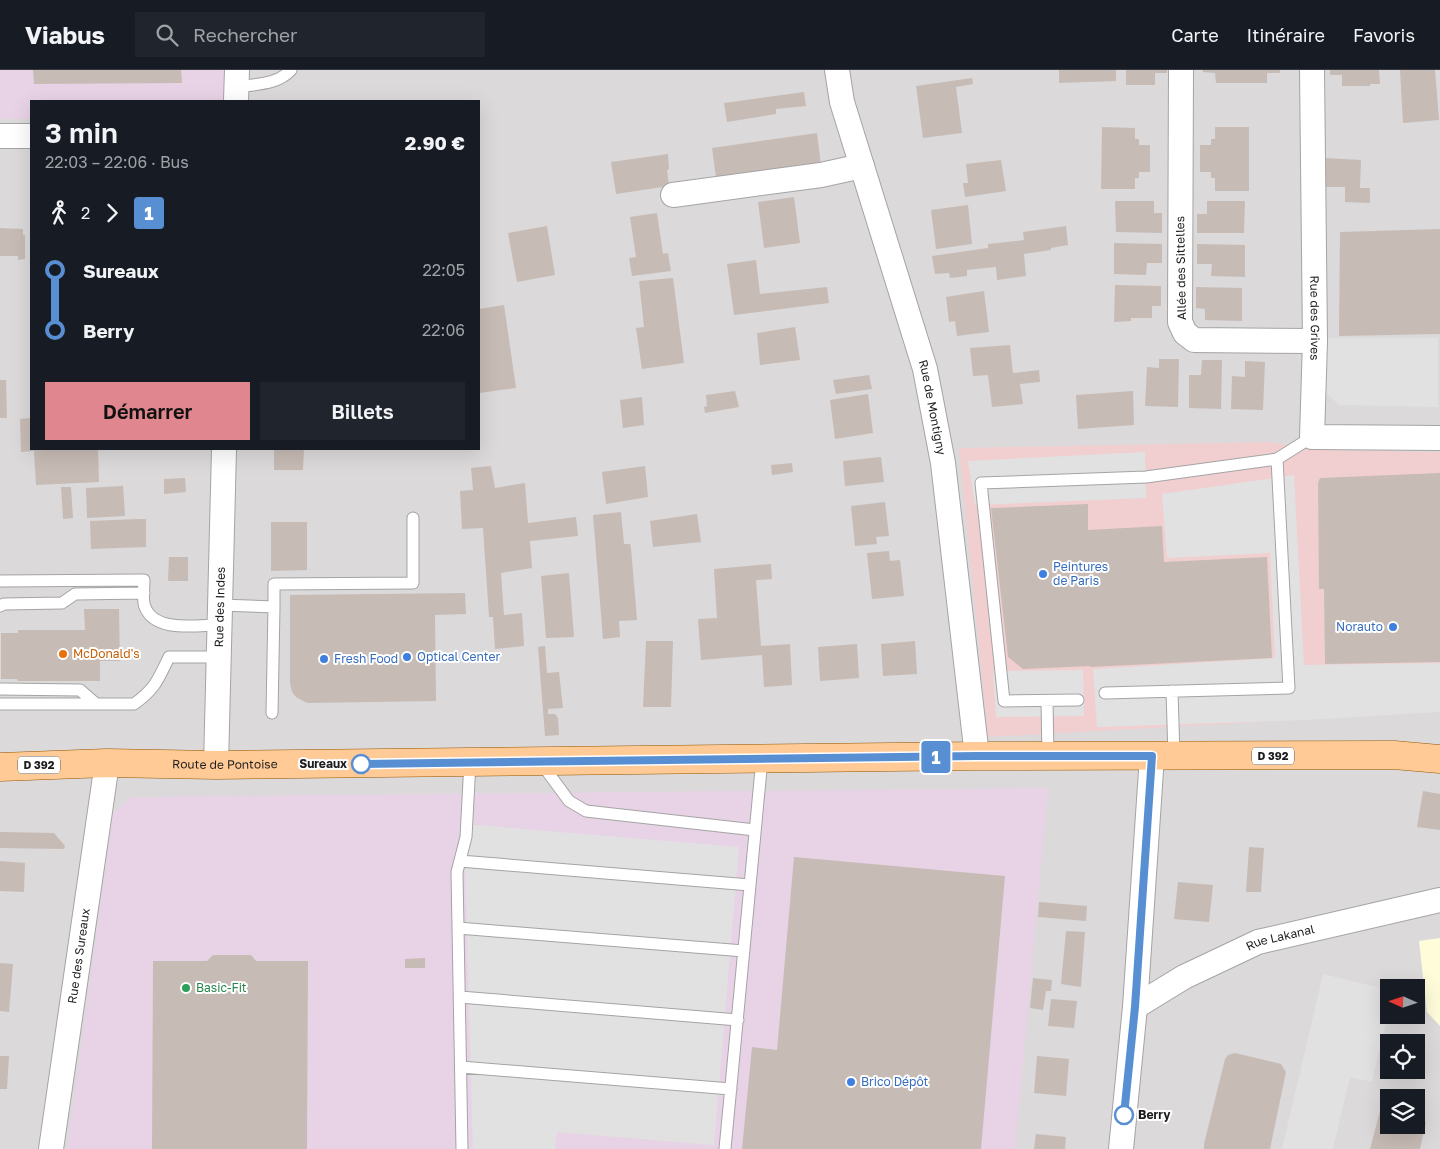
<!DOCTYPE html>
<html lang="fr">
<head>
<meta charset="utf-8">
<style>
  :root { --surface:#171b24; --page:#20242c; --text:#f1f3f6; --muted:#9ea1a6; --line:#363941; --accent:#df868e }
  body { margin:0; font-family:"Golos Text",sans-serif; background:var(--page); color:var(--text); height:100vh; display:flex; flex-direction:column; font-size:19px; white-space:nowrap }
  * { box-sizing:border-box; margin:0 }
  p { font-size:16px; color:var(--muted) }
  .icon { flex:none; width:28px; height:28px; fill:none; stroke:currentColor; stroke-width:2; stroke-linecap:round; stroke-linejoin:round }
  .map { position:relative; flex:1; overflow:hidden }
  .details { position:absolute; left:30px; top:30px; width:450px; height:350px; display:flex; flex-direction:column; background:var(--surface); border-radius:0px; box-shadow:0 5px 20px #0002 }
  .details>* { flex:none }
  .badge { padding:0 10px; border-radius:4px; font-size:18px; line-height:32px }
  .needle { width:32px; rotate:273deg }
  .buttons { position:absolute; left:1380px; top:909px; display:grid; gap:10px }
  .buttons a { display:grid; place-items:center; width:45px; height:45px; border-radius:0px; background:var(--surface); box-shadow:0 5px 20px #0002; font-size:25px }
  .map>.badge { position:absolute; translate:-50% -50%; box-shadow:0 0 0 2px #fff }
  .legs { display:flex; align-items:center; gap:8px; height:55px; padding:0 15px; font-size:16px }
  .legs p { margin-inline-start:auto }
  .overview { display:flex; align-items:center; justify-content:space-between; height:85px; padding:0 15px }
  h1 { font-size:28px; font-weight:600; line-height:38px }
  .primary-button { display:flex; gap:10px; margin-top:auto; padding:10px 15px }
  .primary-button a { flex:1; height:58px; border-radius:0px; background:var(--accent); color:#111; font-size:20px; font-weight:600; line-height:58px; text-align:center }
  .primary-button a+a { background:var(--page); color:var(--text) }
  ul { padding:0 15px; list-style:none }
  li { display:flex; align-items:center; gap:18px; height:60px; font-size:19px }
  li i { display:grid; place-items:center; width:8px; height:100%; margin:0 6px; background:currentColor }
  li i::after { content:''; width:12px; height:12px; margin:-6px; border:4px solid; border-radius:50%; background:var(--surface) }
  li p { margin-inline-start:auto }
  li:first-child i { background:linear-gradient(#0000 50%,currentColor 0) }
  li:last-child i { background:linear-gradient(currentColor 50%,#0000 0) }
  header { display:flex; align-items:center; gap:30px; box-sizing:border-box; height:70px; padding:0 25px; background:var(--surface); border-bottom:1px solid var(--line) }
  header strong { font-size:24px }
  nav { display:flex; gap:28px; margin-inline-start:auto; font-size:18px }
  .search { width:350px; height:45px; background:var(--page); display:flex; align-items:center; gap:12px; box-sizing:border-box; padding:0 18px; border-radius:0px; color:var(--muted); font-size:19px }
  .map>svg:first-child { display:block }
  .residential { fill:#dbd9da; fill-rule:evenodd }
  .commercial { fill:#f1cfd0 }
  .industrial { fill:#e8d3e6 }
  .education { fill:#fffcda }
  .parking { fill:#e1e1e1 }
  .building { fill:#c7bbb5 }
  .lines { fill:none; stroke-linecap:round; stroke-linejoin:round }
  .lane-casing { stroke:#a4a4a4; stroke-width:13 }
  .street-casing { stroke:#a4a4a4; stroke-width:26 }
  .primary-casing { stroke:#955800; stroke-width:29 }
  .lane { stroke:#fff; stroke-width:11 }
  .street { stroke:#fff; stroke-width:24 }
  .primary { stroke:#ffca96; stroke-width:28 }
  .line-1-casing { stroke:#fff; stroke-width:11 }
  .line-1 { stroke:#588fd2; stroke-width:8 }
  .shop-dot { fill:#3f7fe0; stroke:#fff; stroke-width:2 }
  .food-dot { fill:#e8710a; stroke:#fff; stroke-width:2 }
  .stop-1-dot { fill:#fff; stroke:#588fd2; stroke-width:2.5 }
  .leisure-dot { fill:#2e9e5b; stroke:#fff; stroke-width:2 }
  .labels { text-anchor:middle; stroke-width:4; stroke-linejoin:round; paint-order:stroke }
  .shield { fill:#fff; stroke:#616161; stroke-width:1 }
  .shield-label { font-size:11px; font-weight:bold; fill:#1d1d1d }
  .street-label { font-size:12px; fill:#1d1d1d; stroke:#fff }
  .shop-label { font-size:12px; fill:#366cbe; stroke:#fff; text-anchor:start }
  .food-label { font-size:12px; fill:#c56008; stroke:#fff; text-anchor:start }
  .stop-label { font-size:12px; font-weight:bold; fill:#1d1d1d; stroke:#fff; text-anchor:end }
  .leisure-label { font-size:12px; fill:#27864d; stroke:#fff; text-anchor:start }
</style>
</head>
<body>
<header>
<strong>Viabus</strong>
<div class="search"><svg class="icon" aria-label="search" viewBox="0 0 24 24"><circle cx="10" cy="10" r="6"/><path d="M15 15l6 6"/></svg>Rechercher</div>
<nav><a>Carte</a><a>Itinéraire</a><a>Favoris</a></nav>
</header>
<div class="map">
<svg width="1440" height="1079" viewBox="0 0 1440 1079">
  <rect width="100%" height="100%" fill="#efe9e2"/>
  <path class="residential" d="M0 0H1440V1079H0ZM31 31H479V379H31ZM1389 918H1416V945H1389ZM1389 972H1416V1000H1389ZM1389 1028H1416V1055H1389Z"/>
  <path class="commercial" d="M1269 372 1327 380 1440 382V642L988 667 959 378Z"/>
  <path class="industrial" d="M0 0H226V31H31V49H0Z
    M1048 718 1015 1079H67L113 743 131 727Z"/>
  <path class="education" d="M1440 868V956L1427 942 1419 871Z"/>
  <path class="parking" d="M1326 268H1438V337L1339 335 1323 320Z
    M1145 382 1146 428 975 435 968 391Z
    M1294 405 1304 595 1440 593V642L1306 650 1097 657 1093 599 1275 588 1270 483 1167 488 1162 424Z
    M1083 600 1084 646 996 647 993 601Z
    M464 754 739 777 714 1075 557 1062 555 1079H473Z
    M1323 904 1389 920V941L1372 1012 1350 1007 1333 1079H1282Z"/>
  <path class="building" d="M33 0H181L182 13 34 14Z
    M1059 0H1116V11L1059 13Z
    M1126 0H1167V3H1155V15H1126Z
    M1203 0H1280V3H1267V13H1216L1215 3 1203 2Z
    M1330 0H1379L1380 14H1370V16H1342V5H1330Z
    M1400 0H1435L1439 50 1403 53Z
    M972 8 973 14 956 17 962 63 923 68 916 16Z
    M804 22 806 36 776 39V44L727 52 724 33Z
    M1102 57 1135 58V69H1139V75H1150V102H1139V108H1135V119H1101Z
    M1215 57H1249V121H1215V108H1211V102H1200V75H1211V69H1215Z
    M817 63 821 96 745 107H716L712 78Z
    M668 84 669 99 667 100 669 116 616 124 611 92Z
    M1324 88 1361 90 1360 118H1370V133L1345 132V117H1324Z
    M1001 90 1006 121 965 127 963 113H968L966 94Z
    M794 127 800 173 764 178 758 132Z
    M1115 131H1154V143H1162V163L1116 162Z
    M1207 131H1245L1244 163H1197V144H1207Z
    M968 135 972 174 936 179 931 140Z
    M657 143 663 184 668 183 671 201 632 206 629 188 636 187 630 147Z
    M547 156 555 205 517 212 508 163Z
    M1066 156 1068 175 1051 178V180L1024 184 1026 206 997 210 996 197 967 200V206L950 208 949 203 935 204 932 186 988 178V174L1024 170 1023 162Z
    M0 158 23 159V165H25V189L18 190V186H0Z
    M1440 159V264L1339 266 1340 162Z
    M1114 173 1162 174V193H1147L1146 205 1114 204Z
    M1197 174 1245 175V207L1211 206 1212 194H1197Z
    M756 190 760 224 827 217 829 233 734 245 727 194Z
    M673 208 684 293 642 299 636 258 644 257 639 211Z
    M1115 215 1161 216V236H1152V248H1131V251L1114 252Z
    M1196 217 1242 218V251L1205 250V239L1196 238Z
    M984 221 989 262 957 266 955 251 949 252 946 227Z
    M504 235 516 318 479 323V239Z
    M795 257 800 290 760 295 757 263Z
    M1010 275 1013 303 1039 300 1040 312 1020 314 1023 334 992 337 988 305 973 306 970 278Z
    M1159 289H1179L1178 337 1145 336 1147 297 1159 298Z
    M1202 290H1222L1221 339 1189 338V305H1201Z
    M1245 291 1265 292 1263 340 1231 339 1232 306 1245 307Z
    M869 305 872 319 836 324 833 310Z
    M0 310H6L7 348H0Z
    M735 321 739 337 705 343 704 337 707 336 706 325Z
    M1133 321 1134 355 1078 359 1076 325Z
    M868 324 873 363 835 369 830 330Z
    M642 327 644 355 623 358 620 330Z
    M31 348V379H98L99 412 36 415 34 381 21 382 20 349Z
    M274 379H304L303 400H274Z
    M881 387 884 412 845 416 843 391Z
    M792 393 793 402 772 405 771 395Z
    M491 396 495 418 525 413 528 453 576 447 578 466 530 471 532 498 501 503 504 545 522 543 524 576 495 579 493 547H489L483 458 462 459 460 421 473 420 471 398Z
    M645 396 648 427 606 434 602 402Z
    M1440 403V592L1325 594 1324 519H1319L1318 413 1320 408Z
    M185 408 186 422 164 424V409Z
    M123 416 125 446 87 448 86 418Z
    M61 417H71L73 448 63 449Z
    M885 432 889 466 876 467 877 474 855 476 851 436Z
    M1088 434V460L1162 456 1164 492 1267 487 1272 588 1090 597V596L1023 599 1008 587 991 438Z
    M621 442 624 474H630L631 478 637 550 619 551 620 567 603 569 593 445Z
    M697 444 701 472 653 477 650 451Z
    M139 449H146V477L91 479 90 451Z
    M271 452H307V500L271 501Z
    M889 481 890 491 900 490 904 526 872 529 867 483Z
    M169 487H188V511H168Z
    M771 494 772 509 756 510 761 576 790 574 792 615 764 617 762 585 701 590 698 549 717 548 714 499Z
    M569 503 574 567 546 568 541 506Z
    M465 523 466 544 435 545 436 631 307 633 296 627 292 622 290 613V525Z
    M84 539H119L120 591H100V611H18L17 609H1V563H18V560H85Z
    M646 571H673L671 637H643Z
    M915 571 917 604 883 606 881 574Z
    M857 574 859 608 820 611 818 577Z
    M545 576 547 603 559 602 563 638 548 639V644H555L558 648 559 665 545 666 538 577Z
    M1423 721 1440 724V760L1417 757Z
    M0 762 54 763 65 776 64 779 0 778Z
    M1249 777 1264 778 1261 822H1246Z
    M794 787 1005 806 981 1079H742L752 977 777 980Z
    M0 791 25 793 24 822 0 821Z
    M1178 812 1213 815 1209 852 1174 849Z
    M1039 832 1087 836 1086 851 1038 847Z
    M1066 861 1085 862 1081 917 1061 914Z
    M213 885H251L256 891H308L307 1079H152L153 891H207Z
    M425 888V898H405V889Z
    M0 893 13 894 9 942 0 941Z
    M1033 908 1052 910 1051 921H1046L1043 940 1030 938Z
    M1051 929 1077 931 1074 958 1048 956Z
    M1235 983 1281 994 1286 1002 1270 1079H1204V1074L1225 989 1228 985Z
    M0 986H9L7 1019H0Z
    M1037 986 1069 989 1066 1026 1034 1023Z
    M1380 1041 1389 1043V1055H1416V1049L1426 1052 1420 1079H1370Z
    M1036 1064 1066 1067 1065 1079H1034Z"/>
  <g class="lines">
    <g class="lane-casing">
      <path id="lane" d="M237 17C256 14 277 15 291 0
        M0 511 144 510C144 517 142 530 145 537 155 563 197 555 219 555
        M220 535 274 537 272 643
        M0 536 4 534 62 533 75 524 144 523
        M274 537V514L413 513V448
        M0 619 80 620 96 634
        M1172 621 1174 686
        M1105 623 1289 618 1277 389
        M1078 630 1004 631 981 413 1146 407 1277 389 1312 367
        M1047 631 1048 686
        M0 634H134C155 619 158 610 169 587H219
        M541 693 569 731 586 741 755 760
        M460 791 750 815
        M458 858 744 881
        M460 927 738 950
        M461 997 731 1019
        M462 1079 457 802 466 767 470 692
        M725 1079 762 689"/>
    </g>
    <g class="street-casing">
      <g id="street">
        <path id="s1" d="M837 0 842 32 925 299 943 393 977 686"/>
        <path d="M1181 0 1180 252 1185 263 1194 270 1315 271"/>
        <path id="s2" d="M1312 0 1315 271 1312 367 1440 368"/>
        <path d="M236 31 237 0"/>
        <path d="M0 66H31"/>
        <path d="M673 125 821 105 862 96"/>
        <path id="s3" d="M216 695 224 379"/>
        <path id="s4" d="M1135 937 1184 907 1258 872 1440 830"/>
        <path id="s5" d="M51 1079 107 693"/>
        <path d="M1121 1079 1135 937 1152 686"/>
      </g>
    </g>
    <g class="primary-casing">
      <g id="primary">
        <path id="s6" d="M0 697 107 693 216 695 977 686 1394 685 1440 689"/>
      </g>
    </g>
    <use href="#lane" class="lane"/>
    <use href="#street" class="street"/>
    <use href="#primary" class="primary"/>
  </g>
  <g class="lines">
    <g class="line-1-casing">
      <path id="line-1" d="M361 694 977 686H1152L1135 937 1124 1045"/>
    </g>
    <use href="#line-1" class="line-1"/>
  </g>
  <g class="shop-dot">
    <circle cx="1043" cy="504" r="5"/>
    <circle cx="1393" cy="557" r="5"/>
    <circle cx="407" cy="587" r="5"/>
    <circle cx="324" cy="589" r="5"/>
    <circle cx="851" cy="1012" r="5"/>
  </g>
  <circle class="food-dot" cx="63" cy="584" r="5"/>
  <g class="stop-1-dot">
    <circle cx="361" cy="694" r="9"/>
    <circle cx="1124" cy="1045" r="9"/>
  </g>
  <circle class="leisure-dot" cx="186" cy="918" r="5"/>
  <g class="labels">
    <g class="shield">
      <rect x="1252" y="677.5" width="42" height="17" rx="4"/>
      <rect x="18" y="686.5" width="42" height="17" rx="4"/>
    </g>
    <g class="shield-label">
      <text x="1273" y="690">D 392</text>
      <text x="39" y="699">D 392</text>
    </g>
    <g class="street-label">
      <text transform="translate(1181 198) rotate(-91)" y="4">Allée des Sittelles</text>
      <text dy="4" stroke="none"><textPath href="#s2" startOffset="248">Rue des Grives</textPath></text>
      <text dy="4" stroke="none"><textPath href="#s1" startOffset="351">Rue de Montigny</textPath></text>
      <text dy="4" stroke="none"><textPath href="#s3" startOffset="158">Rue des Indes</textPath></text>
      <text dy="4" stroke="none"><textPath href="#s6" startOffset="225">Route de Pontoise</textPath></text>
      <text dy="4" stroke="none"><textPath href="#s4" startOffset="162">Rue Lakanal</textPath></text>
      <text dy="4" stroke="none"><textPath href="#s5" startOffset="195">Rue des Sureaux</textPath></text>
    </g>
    <g class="shop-label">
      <text x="1053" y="501">Peintures<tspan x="1053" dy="14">de Paris</tspan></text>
      <text x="1383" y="561" text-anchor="end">Norauto</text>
      <text x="417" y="591">Optical Center</text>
      <text x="334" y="593">Fresh Food</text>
      <text x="861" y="1016">Brico Dépôt</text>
    </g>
    <g class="food-label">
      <text x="73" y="588">McDonald's</text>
    </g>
    <g class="stop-label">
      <text x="347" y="698">Sureaux</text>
      <text x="1138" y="1049" text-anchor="start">Berry</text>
    </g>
    <g class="leisure-label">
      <text x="196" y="922">Basic-Fit</text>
    </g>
  </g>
</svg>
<div class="buttons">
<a><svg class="needle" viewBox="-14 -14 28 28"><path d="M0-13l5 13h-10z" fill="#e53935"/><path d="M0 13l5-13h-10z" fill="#9ea1a6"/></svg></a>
<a><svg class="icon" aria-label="locate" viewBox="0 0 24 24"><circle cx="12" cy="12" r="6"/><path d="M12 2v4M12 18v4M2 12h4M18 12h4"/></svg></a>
<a><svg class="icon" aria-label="layers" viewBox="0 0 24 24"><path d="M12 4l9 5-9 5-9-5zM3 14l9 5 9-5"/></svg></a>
</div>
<b class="badge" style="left:936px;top:687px;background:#588fd2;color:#fff">1</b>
<section class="details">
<div class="overview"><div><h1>3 min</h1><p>22:03 – 22:06 · Bus</p></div><b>2.90 €</b></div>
<div class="legs"><svg class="icon" aria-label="walk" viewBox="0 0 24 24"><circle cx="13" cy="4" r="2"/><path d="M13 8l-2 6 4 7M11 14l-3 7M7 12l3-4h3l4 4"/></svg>2<svg class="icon" aria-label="forward" viewBox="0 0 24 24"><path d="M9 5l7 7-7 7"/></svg><b class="badge" style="background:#588fd2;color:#fff">1</b></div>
<ul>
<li><i style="color:#588fd2"></i><b>Sureaux</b><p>22:05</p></li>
<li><i style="color:#588fd2"></i><b>Berry</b><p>22:06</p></li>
</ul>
<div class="primary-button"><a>Démarrer</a><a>Billets</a></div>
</section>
</div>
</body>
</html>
